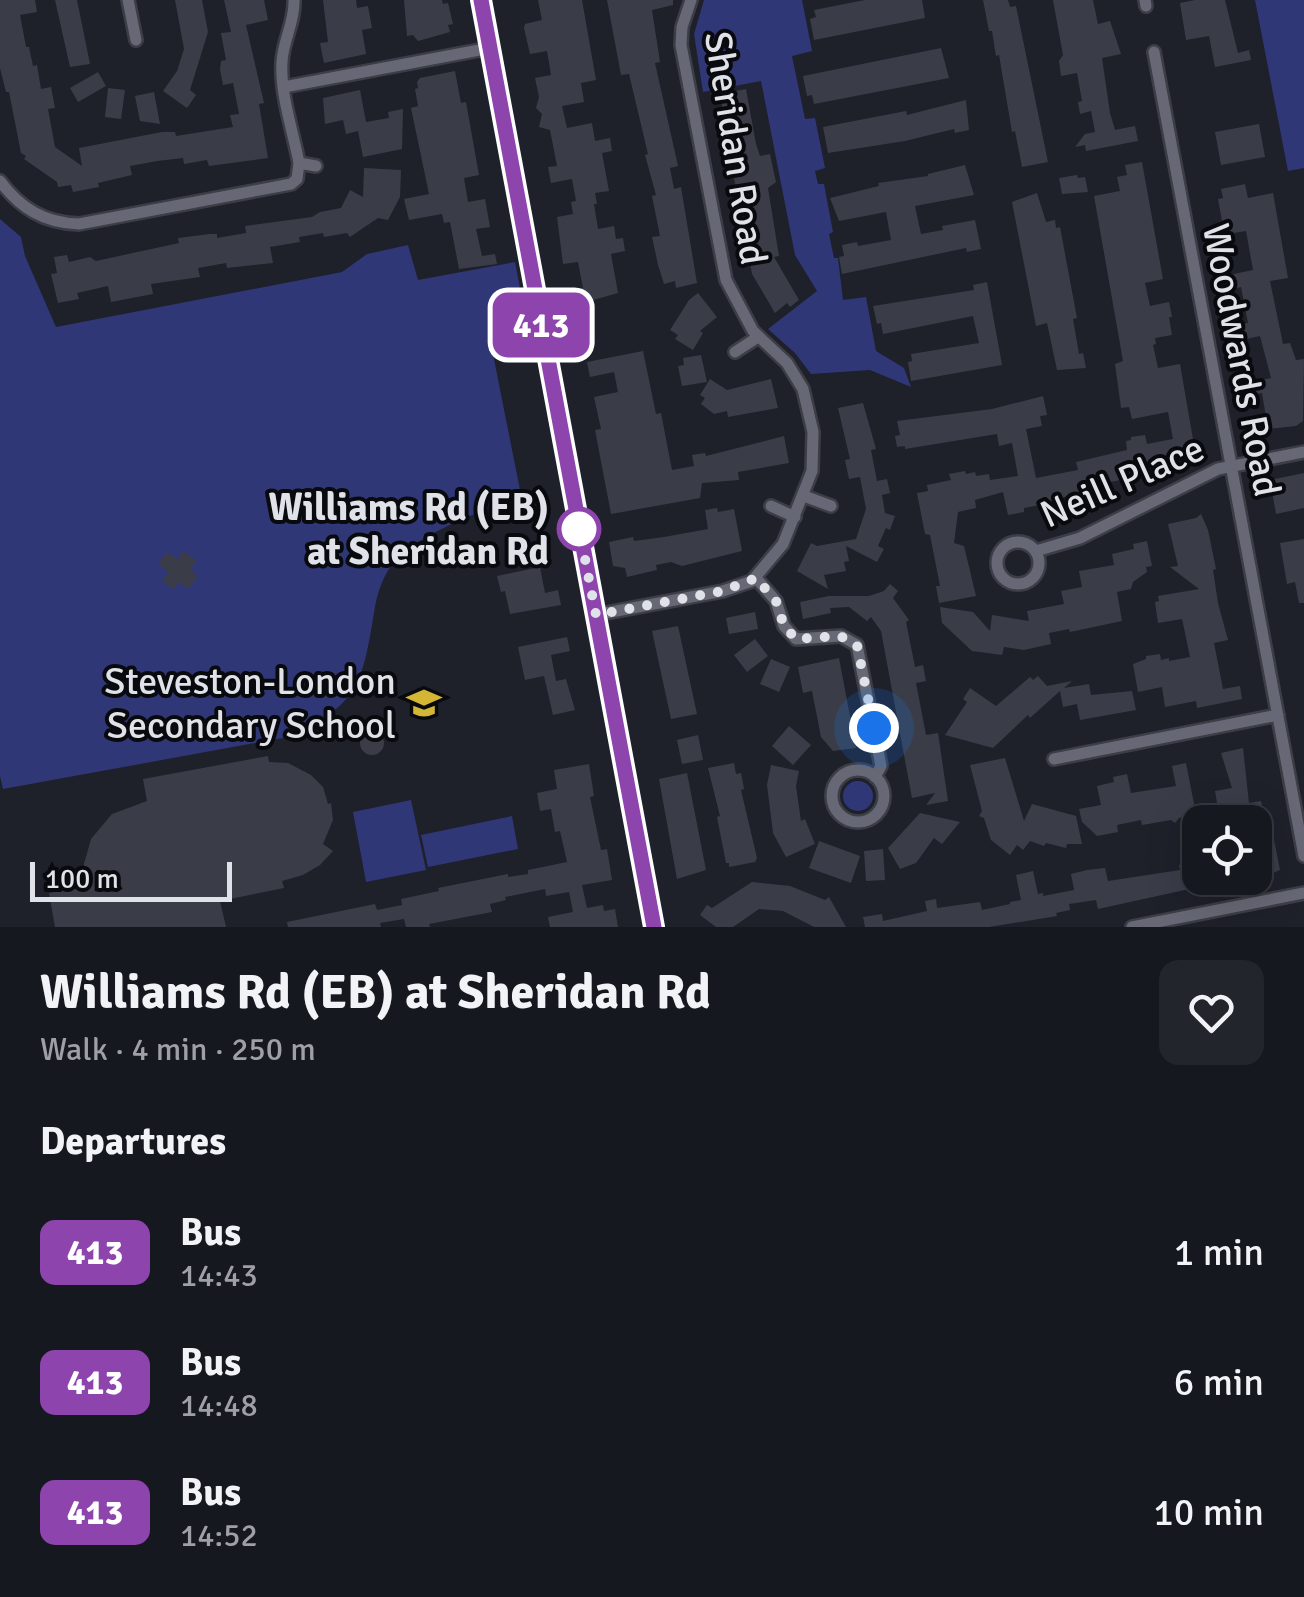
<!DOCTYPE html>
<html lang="en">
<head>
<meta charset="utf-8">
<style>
  :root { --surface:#161820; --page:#23252d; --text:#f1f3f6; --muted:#9ea0a5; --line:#35373e }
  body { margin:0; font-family:Signika,sans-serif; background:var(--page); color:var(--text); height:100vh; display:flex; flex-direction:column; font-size:38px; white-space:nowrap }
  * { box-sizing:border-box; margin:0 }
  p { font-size:32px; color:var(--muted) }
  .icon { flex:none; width:55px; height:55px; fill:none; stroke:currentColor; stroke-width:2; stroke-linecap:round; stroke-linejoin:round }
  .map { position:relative; height:927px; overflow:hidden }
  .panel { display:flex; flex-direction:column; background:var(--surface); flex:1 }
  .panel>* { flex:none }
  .badge { padding:0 20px; border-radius:15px; font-size:35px; line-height:65px }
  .tools { position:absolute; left:1182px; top:805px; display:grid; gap:20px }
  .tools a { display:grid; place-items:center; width:90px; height:90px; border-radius:20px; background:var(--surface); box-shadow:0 10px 40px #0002,0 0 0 2px var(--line); font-size:50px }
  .scale { position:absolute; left:30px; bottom:25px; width:202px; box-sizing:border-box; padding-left:10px; border:5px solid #e0e2e9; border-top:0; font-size:28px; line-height:35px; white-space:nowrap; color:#e0e2e9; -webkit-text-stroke:8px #090a0e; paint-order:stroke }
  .you { position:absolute; width:50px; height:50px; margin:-25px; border:8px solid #fff; border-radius:50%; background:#1a73e8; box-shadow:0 0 0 15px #1a73e833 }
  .map>.badge { position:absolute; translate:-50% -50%; box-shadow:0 0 0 5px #fff }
  h2 { padding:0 40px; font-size:38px; line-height:90px }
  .round { display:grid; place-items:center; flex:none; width:105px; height:105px; border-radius:20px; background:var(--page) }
  .summary { display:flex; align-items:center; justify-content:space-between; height:170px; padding:0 40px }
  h1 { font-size:48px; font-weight:700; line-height:75px }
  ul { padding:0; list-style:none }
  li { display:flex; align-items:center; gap:30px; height:130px; padding:0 40px }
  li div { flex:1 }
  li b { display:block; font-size:38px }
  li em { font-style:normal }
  li .badge { min-width:110px; font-weight:700; text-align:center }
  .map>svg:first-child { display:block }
  .green { fill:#303777 }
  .building { fill:#3a3d48 }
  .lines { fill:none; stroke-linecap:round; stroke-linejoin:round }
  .street-casing { stroke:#3c3d46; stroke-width:16 }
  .secondary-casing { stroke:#3c3d46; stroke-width:20 }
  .street { stroke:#666975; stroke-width:11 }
  .secondary { stroke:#666975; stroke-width:15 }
  .line-casing { stroke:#fff; stroke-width:22 }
  .line { stroke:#8e44ad; stroke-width:15 }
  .walk { stroke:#e0e2e9; stroke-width:10; stroke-dasharray:0 18 }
  .stop-dot { fill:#fff; stroke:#8e44ad; stroke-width:5 }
  .labels { text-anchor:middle; stroke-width:8; stroke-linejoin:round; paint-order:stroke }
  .street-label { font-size:38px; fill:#e0e2e9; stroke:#090a0e }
  .stop-label { font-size:38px; font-weight:bold; fill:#e0e2e9; stroke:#090a0e; text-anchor:end }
  .poi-label { font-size:38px; fill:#e0e2e9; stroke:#090a0e; text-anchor:end }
</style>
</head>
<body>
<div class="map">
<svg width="1304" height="927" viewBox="0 0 1304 927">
  <rect width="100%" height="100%" fill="#1e202a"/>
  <path class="green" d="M704 0H802L812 51 792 56 805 119 815 118 825 168 815 171 818 184H824L833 232 829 234 834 258H838L843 300 866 297 876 351 904 368 911 387 870 370 811 374 795 353 768 329 817 291 795 255 761 81 703 92 694 34Z
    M1255 0H1304V168L1288 171Z
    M0 219 21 237 25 256 56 327 342 272 367 254 408 245 418 280 515 262 527 325 489 334 521 495C485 510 425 531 398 558 383 573 377 593 374 613 362 685 358 705 288 737L3 789 0 776Z
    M843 796a15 15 0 1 1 30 0a15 15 0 1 1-30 0Z
    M411 800 426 870 366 882 353 812Z
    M512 816 518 849 428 867 421 835Z"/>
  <path class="building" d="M0 0H35L37 12 20 15 26 47H29L33 66 37 65 41 89 51 87 55 108 48 109 55 147 82 166 79 148 162 132H175L176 136 233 127 230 115 239 114 233 83 223 85 220 69 221 61 226 60 221 33 231 32 224 0H264L268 20 246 25 264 103 259 104 268 158 209 166 207 160 184 164 183 158 157 161 130 166 132 175 98 183 99 187 73 192 71 185 58 187 57 182 24 159 26 156 21 153 9 92H6L0 68Z
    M55 0H77L90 64 70 67Z
    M175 0H202L208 32 190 90 196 95 187 108 163 91 177 71 184 49Z
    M323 0H356L357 8 368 6 372 28 362 30 366 54 324 63 320 43 328 42Z
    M404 0H442L443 4 448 3 453 24 448 25 450 32 418 41 413 35 407 36Z
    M538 0H582L596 80 581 83 584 102 562 106 567 128 592 123 595 141 610 138 612 151 602 153 609 191 595 193 597 204H594L598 229 614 226 616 239 623 238 625 251 611 254 618 293 572 306 569 290 583 288 578 262 563 264 557 217 573 214 571 202 576 201 572 179 551 183 548 167 557 166 550 130 539 127 542 114 536 108 539 97 535 78 551 75 547 51 530 54 524 28 525 24 542 20Z
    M607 0H673V5L652 10 660 62 655 63 678 166 670 168 674 189 681 187 697 283 676 288 675 281 664 284 658 265 652 237 660 236 652 196 656 195 645 155 648 154 629 74 621 75Z
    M865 0H922L925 18 814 40 810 19 816 17 814 10Z
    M983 0H1008L1010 7 1016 6 1048 162 1022 167 1015 131 1012 132 999 55 996 56 992 31H989Z
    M1053 0H1093L1098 24 1110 21 1121 54 1102 58 1110 113 1115 130 1135 126 1138 141 1086 151 1085 145 1075 147 1085 134 1095 132 1091 111 1080 114 1078 102 1082 101 1077 73 1061 76 1059 61 1063 55Z
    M1195 0H1225L1238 53 1249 50 1251 60 1215 67 1209 36 1186 40 1180 3Z
    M941 48 949 78 814 104 812 95 807 96 803 76Z
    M455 71 461 103 466 102 479 175 464 178 468 202 485 199 490 227 476 229 482 256 495 254 497 264 459 269 450 222 444 223 442 214 409 220 404 199 429 194 411 108 418 106 415 89 418 88 417 82 420 78Z
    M98 72 106 86 78 102 70 88Z
    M108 88 125 90 121 119 105 117Z
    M746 89 756 144 760 156 770 154 776 182 768 188 779 256 774 257 799 300 790 307 787 303 775 313 752 274 723 119 721 94Z
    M360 90 366 122 389 118 388 112 403 109 402 149 363 157 358 131 346 134 343 120 325 124 323 98Z
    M154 92 160 124 140 121 135 96Z
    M966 100 969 130 955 133 954 129 905 141 828 153 823 127 906 111 907 115Z
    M1259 124 1265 157 1221 165 1215 132Z
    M1142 162 1163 279 1145 283 1150 306 1169 302 1172 317H1169L1172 335 1155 338 1156 344 1153 345 1158 368 1180 364 1195 451 1170 460V463L1136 473 1137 477 1110 482 1111 489 1058 498 1061 512 1047 514 1045 504 1024 508V512L1008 515 1003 492 975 500 976 508 958 512 954 543 964 546 976 596 939 603 936 586H940L930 535 925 534 917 493 928 491 927 485 951 480 949 474 965 471 966 474 975 472 976 476 989 474 990 480 1018 476 1012 443 999 446 997 434 905 449V446L897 447 895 436 900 435 897 421 992 409 1043 396 1047 415 1040 416 1042 426 1026 429 1036 478 1078 470 1076 462 1127 450 1126 441 1131 440V437L1145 435 1147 444 1173 439 1168 412 1132 419 1129 407 1121 408 1115 364 1123 361 1094 196 1120 191 1117 177 1127 175 1125 165Z
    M965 165 974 195 915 206 921 234 943 230 942 226 975 220 981 249 967 252 966 248 842 274 839 257 844 256 842 245 857 242 858 246 891 240 886 212 839 221 830 198 879 186 878 183 928 176V174Z
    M364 168 401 170 400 197 388 220 378 218 350 237 347 233 324 237 323 233 299 237 300 242 270 247 273 263 227 268 226 263 198 268 200 277 151 284 153 294 111 302 108 286 77 293 79 299 58 303 51 274 57 273 54 257 67 255 69 262 90 257 96 261 179 243 178 238 210 234H217V238L246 233 245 226 312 217 320 212 341 208 350 190 363 197Z
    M1077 175 1078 178 1085 177 1088 192 1062 194 1059 178Z
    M1245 184 1248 198 1273 193 1288 278 1270 281 1283 344 1290 343 1296 360 1304 359 1303 421 1296 426 1268 429 1262 393 1252 395 1250 383 1271 378 1260 336 1242 340 1239 325 1248 323 1241 287 1232 289 1229 275 1253 270 1246 231 1221 235 1219 221H1222L1218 199 1223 198 1221 189Z
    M1037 193 1046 222 1055 220 1056 228 1060 227 1077 318 1073 319 1079 354 1083 353 1086 368 1057 370 1047 323 1036 326 1012 202Z
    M987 282 1002 365 911 381 908 362 912 361 911 354 979 343 973 316 883 334 881 323 877 324 873 306 974 290 973 285Z
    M698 293 717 317 700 331 703 333 693 350 675 339 678 335 670 330 689 300Z
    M643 351 656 414 661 413 672 470 694 466 692 455 705 453 706 456 784 436 789 463 738 472 739 480 702 483 700 498 611 514 595 430 601 429 594 397 618 392 614 372 590 377 587 362Z
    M701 355 707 382 682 386 678 366 684 365 683 358Z
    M710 379 727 390 771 379 778 408 728 417 727 411 714 414 701 404 705 398 700 395Z
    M863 403 876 449 871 450 877 481 887 479 890 493 882 495 885 513 895 516 890 530 886 528 878 546 884 549 877 562 846 546 849 561 844 562 846 571 824 575 828 589 797 571 811 543 817 546 856 539 866 509 860 477 849 479 845 460 850 459 838 408Z
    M1304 473V508L1276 514 1270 480Z
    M717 508 718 512 734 509 742 551 682 566 671 562 656 565 657 570 627 577 625 568 613 566 609 542 633 537 634 541 664 537 708 529 705 510Z
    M1201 514 1208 530 1216 569 1213 570 1218 603 1228 640 1214 643 1223 689 1240 686 1242 699 1197 708 1196 701 1165 707 1162 687 1138 692 1133 664 1146 659V656L1160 654 1161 660 1169 658V661L1190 657 1182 619 1158 623 1155 602 1159 601 1158 596 1199 589 1170 567 1178 566 1168 524 1196 518Z
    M1304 539V603H1299L1295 582 1287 584 1280 543Z
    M1147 541 1152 566 1146 567 1147 572 1133 582 1131 589 1117 592 1122 621 1070 632 1069 629 1049 633 1051 644 1024 650 1004 647 1002 655 972 651 942 623 940 607 973 612 990 631 992 615 1029 621 1027 611 1064 604 1061 591 1082 587 1079 571 1114 565 1112 554 1134 549 1133 544Z
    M183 551 197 561 190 570 198 576 188 589 179 582 173 589 162 581 169 573 158 564 167 552 177 559Z
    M540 567 545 593 558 590 561 605 510 614 505 591 501 592 497 576Z
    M890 584 898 591 893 598 909 620 906 622 915 667 923 665 926 681 916 683 926 735 938 733 948 801 926 805 935 793 912 798 881 631 871 617 867 621 849 607 830 608 831 613 803 619 800 602 829 596H869L884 591Z
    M755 612 758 629 729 634 726 618Z
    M678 626 697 714 671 719 652 631Z
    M567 637 570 651 551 655 556 681 566 679 575 710 553 715 544 676 525 680 518 647Z
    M755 639 768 656 747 672 734 655Z
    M839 658 856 748 833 751 821 737 812 691 803 693 798 667Z
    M771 659 790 667 779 692 760 684Z
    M1038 676 1047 686 1072 681 1064 688 1089 684 1091 695 1132 691 1136 710 1080 720 1077 704 1063 707 1060 691 1030 718 1028 715 993 748 945 735 967 702 963 699 970 688 996 706 1030 677 1033 680Z
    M789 726 811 745 793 765 772 746Z
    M360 743a12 12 0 1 1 24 0a12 12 0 1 1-24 0Z
    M698 735 703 760 682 764 677 740Z
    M1243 748 1249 803 1261 801 1264 816 1220 821 1215 791 1232 788 1221 753Z
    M268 756 269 762 288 763 311 775 323 787 328 804 331 803 333 820 323 844 333 851 320 865 303 875 282 881 284 888 220 901 226 927H55L49 893 86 886 84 864 91 839 112 814 147 801 143 779Z
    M1005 758 1024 821 1032 804 1076 816 1082 844H1067L1066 848 1046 843 1044 846 1030 841 1023 850 1017 845 1010 855 991 840 984 818 979 816 982 811 970 765Z
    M734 763 736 774 741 773 744 789 741 790 757 858 755 862 729 867V863H726L717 817 720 816 708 768Z
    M1186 763 1196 814 1179 818 1175 823 1171 820 1142 825 1141 820 1117 825 1118 832 1097 836 1082 822 1079 809 1101 805 1097 786 1114 782 1113 777 1127 774 1131 793 1176 786 1172 766Z
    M589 764 594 796 590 797 601 850 607 849 612 880 582 885 587 908 603 905 604 911 615 909 618 927H550L548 917 573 912 569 892 546 896 545 889 505 897 506 900 490 904 492 912 429 924 430 927H406L404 919 380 923 381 927H288L287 922 375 904 377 910 402 905 401 899 439 891 438 888 508 874V877L528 874V870L567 862 560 831 555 832 551 809 540 811 537 793 557 789 554 770Z
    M771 765 799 771 796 786 801 821 805 819 815 844 786 857 773 833 767 785Z
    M687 773 706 870 677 879 659 779Z
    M920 813 960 822 942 844 934 838 916 863 900 869 888 848Z
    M1274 840 1280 870 1273 873 1274 879 1255 882V843Z
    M819 841 860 856 851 883 809 868Z
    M883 849 885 880 866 881 864 851Z
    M1200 860V878H1221L1219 890 1204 892 1203 886 1098 909 1096 900 1069 904 1070 910 1056 913 1057 916 989 927H865L863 917 882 914 883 921 927 911 925 901 936 899 937 908 980 902 982 910 1010 904V902L1021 900 1016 875 1033 871 1038 894 1043 893V896L1074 890 1071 874 1087 870 1105 868 1108 881 1180 870 1179 865Z
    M752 882 790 886 825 900 829 897 846 927H814L783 911 759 909 733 927H716L700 915 707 905 712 908Z"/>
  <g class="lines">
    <g class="street-casing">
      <path id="street" d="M128 0 136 40
        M294 0C295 22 283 40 282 62 280 94 293 131 299 163L316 166
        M1145 0 1146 6
        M1154 52 1304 856
        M284 87 490 48
        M0 181C20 208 44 223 79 224L291 184 297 179 299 163
        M735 352 758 337
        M804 496 831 506
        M771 506 795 517
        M997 563a21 21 0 1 1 42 0a21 21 0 1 1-42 0Z
        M1036 551 1080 538 1218 469 1304 452
        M756 578 776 601 784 626 796 639 841 636 857 645 881 766 875 777
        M595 615 723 591 752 581 783 544 812 471 813 432 803 389 787 363 753 331 726 280 681 45 682 27 691 0
        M1054 759 1278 715
        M832 796a26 26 0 1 1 52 0a26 26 0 1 1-52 0Z
        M1132 927 1304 893"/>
    </g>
    <g class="secondary-casing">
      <path id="secondary" d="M481 0 654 927"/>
    </g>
    <use href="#street" class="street"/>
    <use href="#secondary" class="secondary"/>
  </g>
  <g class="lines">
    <g class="line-casing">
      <path id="line" d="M481 0 654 927"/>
    </g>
    <use href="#line" class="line"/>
    <path class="walk" d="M579 529 577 518 596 615 723 591 756 578 776 601 784 626 796 639 840 636 857 645 874 728"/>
  </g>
  <defs>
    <g id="school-bare" transform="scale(2.7)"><path d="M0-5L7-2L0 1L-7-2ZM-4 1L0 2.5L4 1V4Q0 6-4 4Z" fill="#d4b635" stroke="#090a0e" stroke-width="2.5" paint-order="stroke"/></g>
  </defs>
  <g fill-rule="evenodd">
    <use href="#school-bare" x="424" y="703"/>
  </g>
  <circle class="stop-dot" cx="579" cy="529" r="20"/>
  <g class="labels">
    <g class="street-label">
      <text transform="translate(736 148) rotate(81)" y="13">Sheridan Road</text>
      <text transform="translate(1242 360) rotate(79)" y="13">Woodwards Road</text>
      <text transform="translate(1122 481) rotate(-24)" y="13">Neill Place</text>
    </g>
    <g class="stop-label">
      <text x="549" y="520">Williams Rd (EB)<tspan x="549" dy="44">at Sheridan Rd</tspan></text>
    </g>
    <g class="poi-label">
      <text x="396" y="694">Steveston-London<tspan x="396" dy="44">Secondary School</tspan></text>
    </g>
  </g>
</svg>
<div class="tools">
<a><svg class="icon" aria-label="locate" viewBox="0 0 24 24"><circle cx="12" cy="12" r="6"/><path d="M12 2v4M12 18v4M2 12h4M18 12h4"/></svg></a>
</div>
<div class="scale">100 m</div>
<div class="you" style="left:874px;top:728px"></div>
<b class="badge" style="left:541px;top:325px;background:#8e44ad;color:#fff">413</b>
</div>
<section class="panel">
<div class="summary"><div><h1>Williams Rd (EB) at Sheridan Rd</h1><p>Walk · 4 min · 250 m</p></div><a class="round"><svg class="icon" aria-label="heart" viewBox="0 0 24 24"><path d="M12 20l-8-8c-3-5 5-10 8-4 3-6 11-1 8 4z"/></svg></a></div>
<h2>Departures</h2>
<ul>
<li><span class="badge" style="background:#8e44ad;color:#fff">413</span><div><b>Bus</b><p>14:43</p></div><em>1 min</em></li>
<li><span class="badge" style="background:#8e44ad;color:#fff">413</span><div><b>Bus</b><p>14:48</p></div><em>6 min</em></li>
<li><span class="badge" style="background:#8e44ad;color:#fff">413</span><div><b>Bus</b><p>14:52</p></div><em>10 min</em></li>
</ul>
</section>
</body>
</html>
